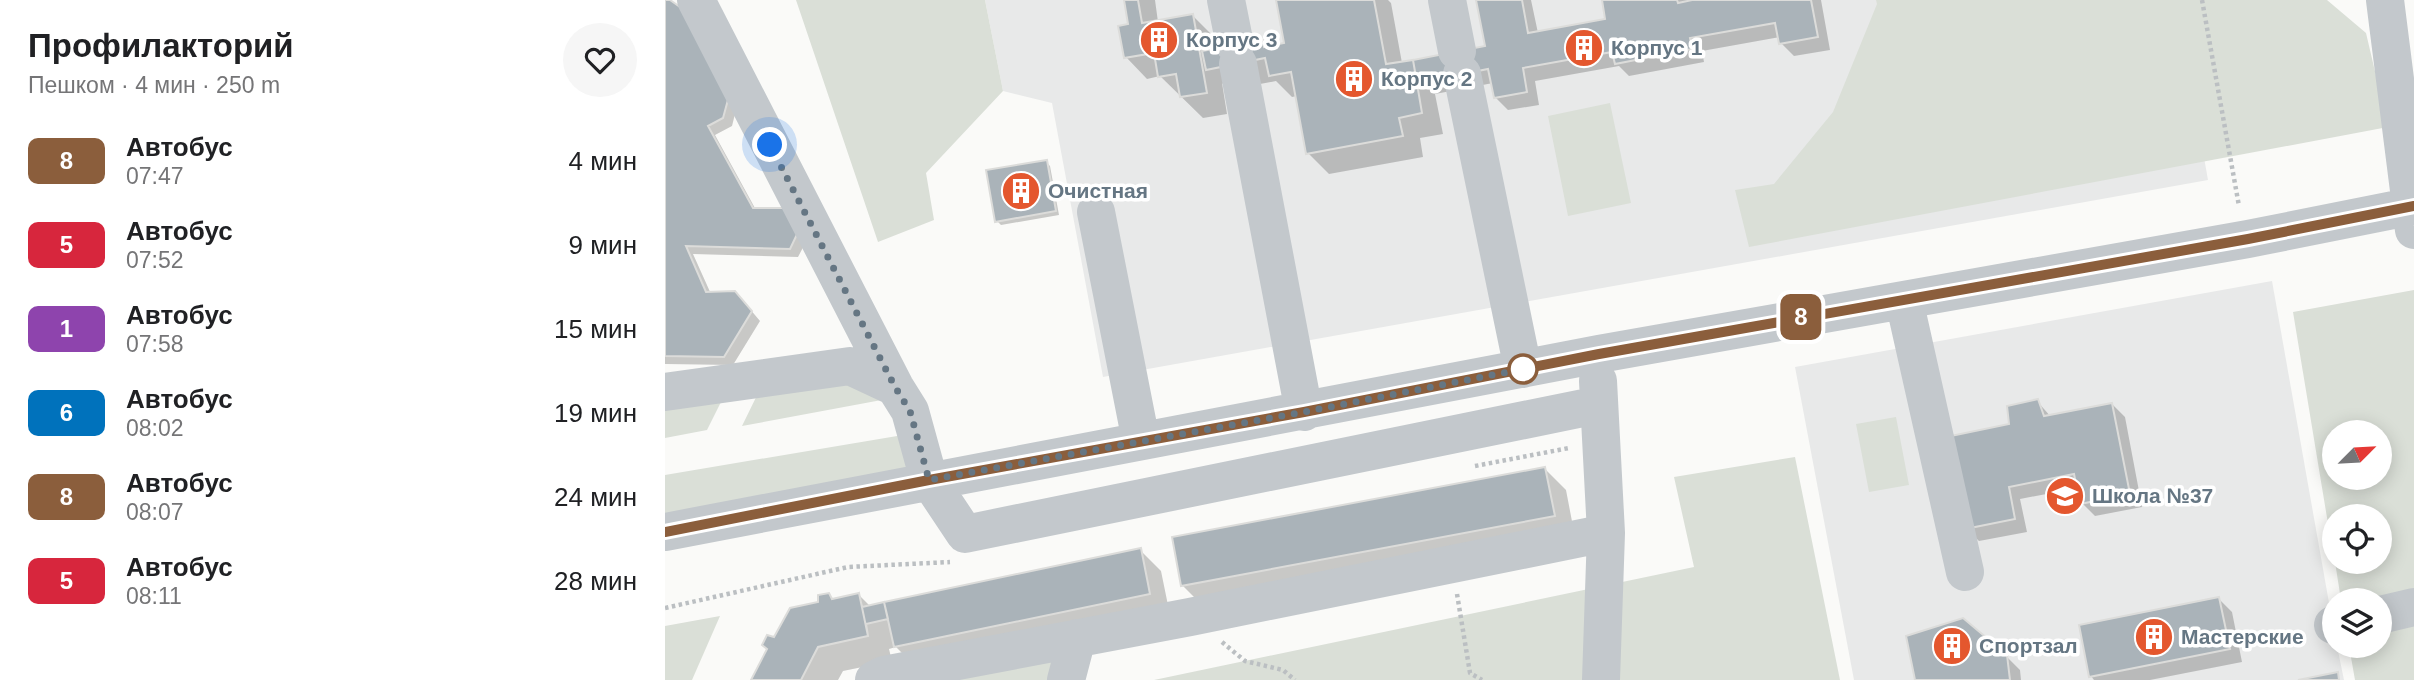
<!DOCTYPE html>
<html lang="ru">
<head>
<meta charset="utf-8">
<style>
  :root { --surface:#fff; --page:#f6f6f6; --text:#202124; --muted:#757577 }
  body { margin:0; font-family:Arial,sans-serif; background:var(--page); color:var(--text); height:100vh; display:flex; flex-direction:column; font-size:26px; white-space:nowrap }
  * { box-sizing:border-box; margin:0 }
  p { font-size:23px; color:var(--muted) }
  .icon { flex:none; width:38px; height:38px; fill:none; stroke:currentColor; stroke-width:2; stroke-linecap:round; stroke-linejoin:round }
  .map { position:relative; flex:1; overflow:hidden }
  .sheet { display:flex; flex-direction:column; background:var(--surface); width:665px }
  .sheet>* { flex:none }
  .badge { padding:0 14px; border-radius:10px; font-size:24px; line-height:46px }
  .needle { width:46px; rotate:66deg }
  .tools { position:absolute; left:1657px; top:420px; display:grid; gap:14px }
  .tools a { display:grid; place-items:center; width:70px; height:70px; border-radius:50%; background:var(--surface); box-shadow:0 4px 18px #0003; font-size:35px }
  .you { position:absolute; width:35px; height:35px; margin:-18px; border:5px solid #fff; border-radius:50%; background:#1a73e8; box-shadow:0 0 0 10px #1a73e833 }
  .map>.badge { position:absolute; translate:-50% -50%; box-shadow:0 0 0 4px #fff }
  .round { display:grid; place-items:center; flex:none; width:74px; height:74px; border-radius:37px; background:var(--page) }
  .summary { display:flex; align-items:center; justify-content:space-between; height:119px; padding:0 28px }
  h1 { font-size:33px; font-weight:800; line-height:52px }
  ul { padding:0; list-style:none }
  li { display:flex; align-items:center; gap:21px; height:84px; padding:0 28px }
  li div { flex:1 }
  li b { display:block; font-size:26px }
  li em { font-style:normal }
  li .badge { min-width:77px; font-weight:700; text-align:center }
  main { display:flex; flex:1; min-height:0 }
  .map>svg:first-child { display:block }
  .built { fill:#e8e9e9 }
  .green { fill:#dadfd7; fill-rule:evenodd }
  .shadow { fill:#0003 }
  .building { fill:#aab3b9; stroke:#dcdcda; stroke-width:2 }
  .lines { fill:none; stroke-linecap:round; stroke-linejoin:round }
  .path { stroke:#bbbfc2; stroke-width:4.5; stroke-dasharray:3.5 3.5; stroke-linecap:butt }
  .minor { stroke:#c3c8cc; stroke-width:38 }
  .line-casing { stroke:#fff; stroke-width:16 }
  .line { stroke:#8b5e3c; stroke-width:10 }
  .walk { stroke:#657683; stroke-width:7; stroke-dasharray:0 12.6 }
  .stop-dot { fill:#fff; stroke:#8b5e3c; stroke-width:3.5 }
  .labels { text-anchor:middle; stroke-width:7; stroke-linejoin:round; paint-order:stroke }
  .poi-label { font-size:21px; font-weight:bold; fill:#657683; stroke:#fff; text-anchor:start }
</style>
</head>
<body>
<main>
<section class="sheet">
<div class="summary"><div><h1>Профилакторий</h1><p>Пешком · 4 мин · 250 m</p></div><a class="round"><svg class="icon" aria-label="heart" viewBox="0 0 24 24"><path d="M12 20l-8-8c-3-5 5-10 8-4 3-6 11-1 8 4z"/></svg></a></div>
<ul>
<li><span class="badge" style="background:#8b5e3c;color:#fff">8</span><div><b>Автобус</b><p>07:47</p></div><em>4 мин</em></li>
<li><span class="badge" style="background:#d7263d;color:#fff">5</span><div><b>Автобус</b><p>07:52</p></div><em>9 мин</em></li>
<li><span class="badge" style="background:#8e44ad;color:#fff">1</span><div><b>Автобус</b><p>07:58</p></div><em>15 мин</em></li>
<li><span class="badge" style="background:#0072bc;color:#fff">6</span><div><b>Автобус</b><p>08:02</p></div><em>19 мин</em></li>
<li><span class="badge" style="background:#8b5e3c;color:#fff">8</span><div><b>Автобус</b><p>08:07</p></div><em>24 мин</em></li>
<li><span class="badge" style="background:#d7263d;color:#fff">5</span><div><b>Автобус</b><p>08:11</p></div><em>28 мин</em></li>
</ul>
</section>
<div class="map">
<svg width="1749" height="680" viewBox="0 0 1749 680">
  <rect width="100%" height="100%" fill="#fafaf8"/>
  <path class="built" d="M320 0H1511L1543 180 438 377 387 103 338 91Z
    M1607 281 1669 631 1670 646H1672L1679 680H1189L1130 367Z"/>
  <path class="green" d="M131 0H320L338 91 261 173 269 220 213 242Z
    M1211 0H1662L1701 33 1723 127 1084 247 1070 190 1109 184 1168 112 1212 4Z
    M945 103 966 203 903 216 883 116Z
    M1749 290V680H1690L1684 646H1715V600H1676L1670 562H1715V516H1670L1669 560 1628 312ZM1670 432H1715V478H1670Z
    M184 372 222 399 77 426 98 383Z
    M59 396 42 430 0 438V402Z
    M1231 417 1244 485 1204 492 1191 424Z
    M238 435 246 468 0 515V475Z
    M1130 457 1175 680H489L1029 567 1009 477Z
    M55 616 27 680H0V626Z
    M388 658 383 680H277Z"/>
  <path class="shadow" d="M0 0 72 106 67 126 50 135 91 210 144 236 133 257 28 254 46 294 79 302 95 321 68 365 0 364Z
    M461 0H490L493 22 528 16 549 37 551 50 597 42 603 48 621 44 613 0H723L726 3 737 63 822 48 813 0H866L873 33 942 20 939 0H1022V3L1036 0H1156L1165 50 1129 56 1116 43 1115 37 1037 51 1039 62 964 76 954 66 870 81 874 105 843 110 830 97 828 83 770 94 778 134 755 138 758 157 664 174 643 153 632 96 627 97 611 81 563 90 557 83 562 114 538 118 495 76 482 79 461 57 465 26Z
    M381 162 385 166 394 215 336 225 332 221Z
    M1372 401 1386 417 1447 404 1460 417 1477 507 1430 516 1417 503 1413 488 1355 499 1362 532 1314 541 1301 528 1346 426Z
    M880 469 901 490 910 537 539 607 518 586Z
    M475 550 496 571 505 615 251 667 231 647 224 649 227 661 178 671 173 680H88L109 639 163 594 169 600 194 595 206 607Z
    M1554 599 1567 612 1577 662 1485 680H1429L1426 676Z
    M1341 656 1355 670 1356 680H1252Z"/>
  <path class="building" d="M0 0H5L25 14 64 96 58 118 43 126 88 208H124L136 226 125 249 21 246 41 292 70 291 87 311 59 357 0 356Z
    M459 0H473L477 23 528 14 542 93 515 97 511 74 493 77 489 53 459 58 453 26 463 24Z
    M611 0H709L721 64 748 60 757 113 734 118 738 136 641 154 626 72 604 76 600 58 541 70 537 51 598 40 599 47 619 43Z
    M811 0H857L863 33 940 19 937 0H1012L1013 3 1027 0H1146L1153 37 1114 44 1110 23 1025 38 1027 49 950 64 947 52 858 68 862 92 829 98 823 69 752 83 748 60 820 46Z
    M382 160 391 211 330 222 321 170Z
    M1373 399 1379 416 1447 403 1465 494 1415 504 1409 474 1344 487 1350 519 1300 529 1281 437 1344 424 1342 406Z
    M880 467 890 516 516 586 507 537Z
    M476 548 485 594 229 647 219 602Z
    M164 593 167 599 194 593 203 636 153 647 136 680H86L102 649 97 645 102 635 109 637 125 608 153 602V595Z
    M164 593 167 599 194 593 197 607 219 602 223 619 201 624 203 636 153 647 136 680H86L102 649 97 645 102 635 109 637 125 608 153 602V595Z
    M1554 597 1565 649 1424 677 1414 625Z
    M1298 618 1342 655 1345 680H1250L1241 636Z
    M1673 672 1674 680H1633Z"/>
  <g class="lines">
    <path class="path" d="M1537 0 1574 206
      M810 466 904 448
      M792 594 805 673 817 680
      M0 608 183 567 285 562
      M557 642 580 661 618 670 630 680"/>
    <path class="minor" d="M31 0 230 387 245 411 264 480 300 534 933 405
      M561 0 570 45
      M782 0 792 51
      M1720 0 1749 230
      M573 64 639 412
      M797 74 858 369
      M431 212 476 441
      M1239 300 1300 572
      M933 381 941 533 936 680
      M0 392 185 366 230 387
      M0 532 934 354 1583 239 1749 206
      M1715 615 1749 607
      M1668 625 1670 624
      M209 680 219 675 525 617 941 533
      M401 680 412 638"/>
  </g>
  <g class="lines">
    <g class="line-casing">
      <path id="line" d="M0 532 264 480 639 412 934 354 1583 239 1749 206"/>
    </g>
    <use href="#line" class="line"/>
    <path class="walk" d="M105 145 230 387 245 411 264 480 639 412 858 369"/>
  </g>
  <defs>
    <g id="building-disc" transform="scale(2.0125)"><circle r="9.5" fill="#e4572e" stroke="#fff"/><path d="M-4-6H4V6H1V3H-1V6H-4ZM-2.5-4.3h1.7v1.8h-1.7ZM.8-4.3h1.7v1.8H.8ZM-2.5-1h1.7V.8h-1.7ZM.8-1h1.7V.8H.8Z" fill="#fff"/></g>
    <g id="school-disc" transform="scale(2.0125)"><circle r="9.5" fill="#e4572e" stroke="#fff"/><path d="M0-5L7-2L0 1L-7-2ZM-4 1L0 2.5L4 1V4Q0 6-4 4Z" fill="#fff"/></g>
  </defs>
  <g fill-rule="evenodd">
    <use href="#building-disc" x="494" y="40"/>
    <use href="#building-disc" x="919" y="48"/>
    <use href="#building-disc" x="689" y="79"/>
    <use href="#building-disc" x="356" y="191"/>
    <use href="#school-disc" x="1400" y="496"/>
    <use href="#building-disc" x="1489" y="637"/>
    <use href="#building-disc" x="1287" y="646"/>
  </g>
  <circle class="stop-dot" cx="858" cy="369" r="14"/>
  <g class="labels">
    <g class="poi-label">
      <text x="521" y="47">Корпус 3</text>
      <text x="946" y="55">Корпус 1</text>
      <text x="716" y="86">Корпус 2</text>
      <text x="383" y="198">Очистная</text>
      <text x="1427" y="503">Школа №37</text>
      <text x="1516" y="644">Мастерские</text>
      <text x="1314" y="653">Спортзал</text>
    </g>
  </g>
</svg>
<div class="tools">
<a><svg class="needle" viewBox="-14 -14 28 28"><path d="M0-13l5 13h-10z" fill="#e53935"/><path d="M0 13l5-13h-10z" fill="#757577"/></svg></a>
<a><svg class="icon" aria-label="locate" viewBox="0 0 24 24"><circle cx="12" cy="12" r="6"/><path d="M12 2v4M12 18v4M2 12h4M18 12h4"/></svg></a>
<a><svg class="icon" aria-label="layers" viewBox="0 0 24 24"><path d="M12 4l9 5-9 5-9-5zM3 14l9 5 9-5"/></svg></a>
</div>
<div class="you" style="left:105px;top:145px"></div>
<b class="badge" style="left:1136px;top:317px;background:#8b5e3c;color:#fff">8</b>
</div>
</main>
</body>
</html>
